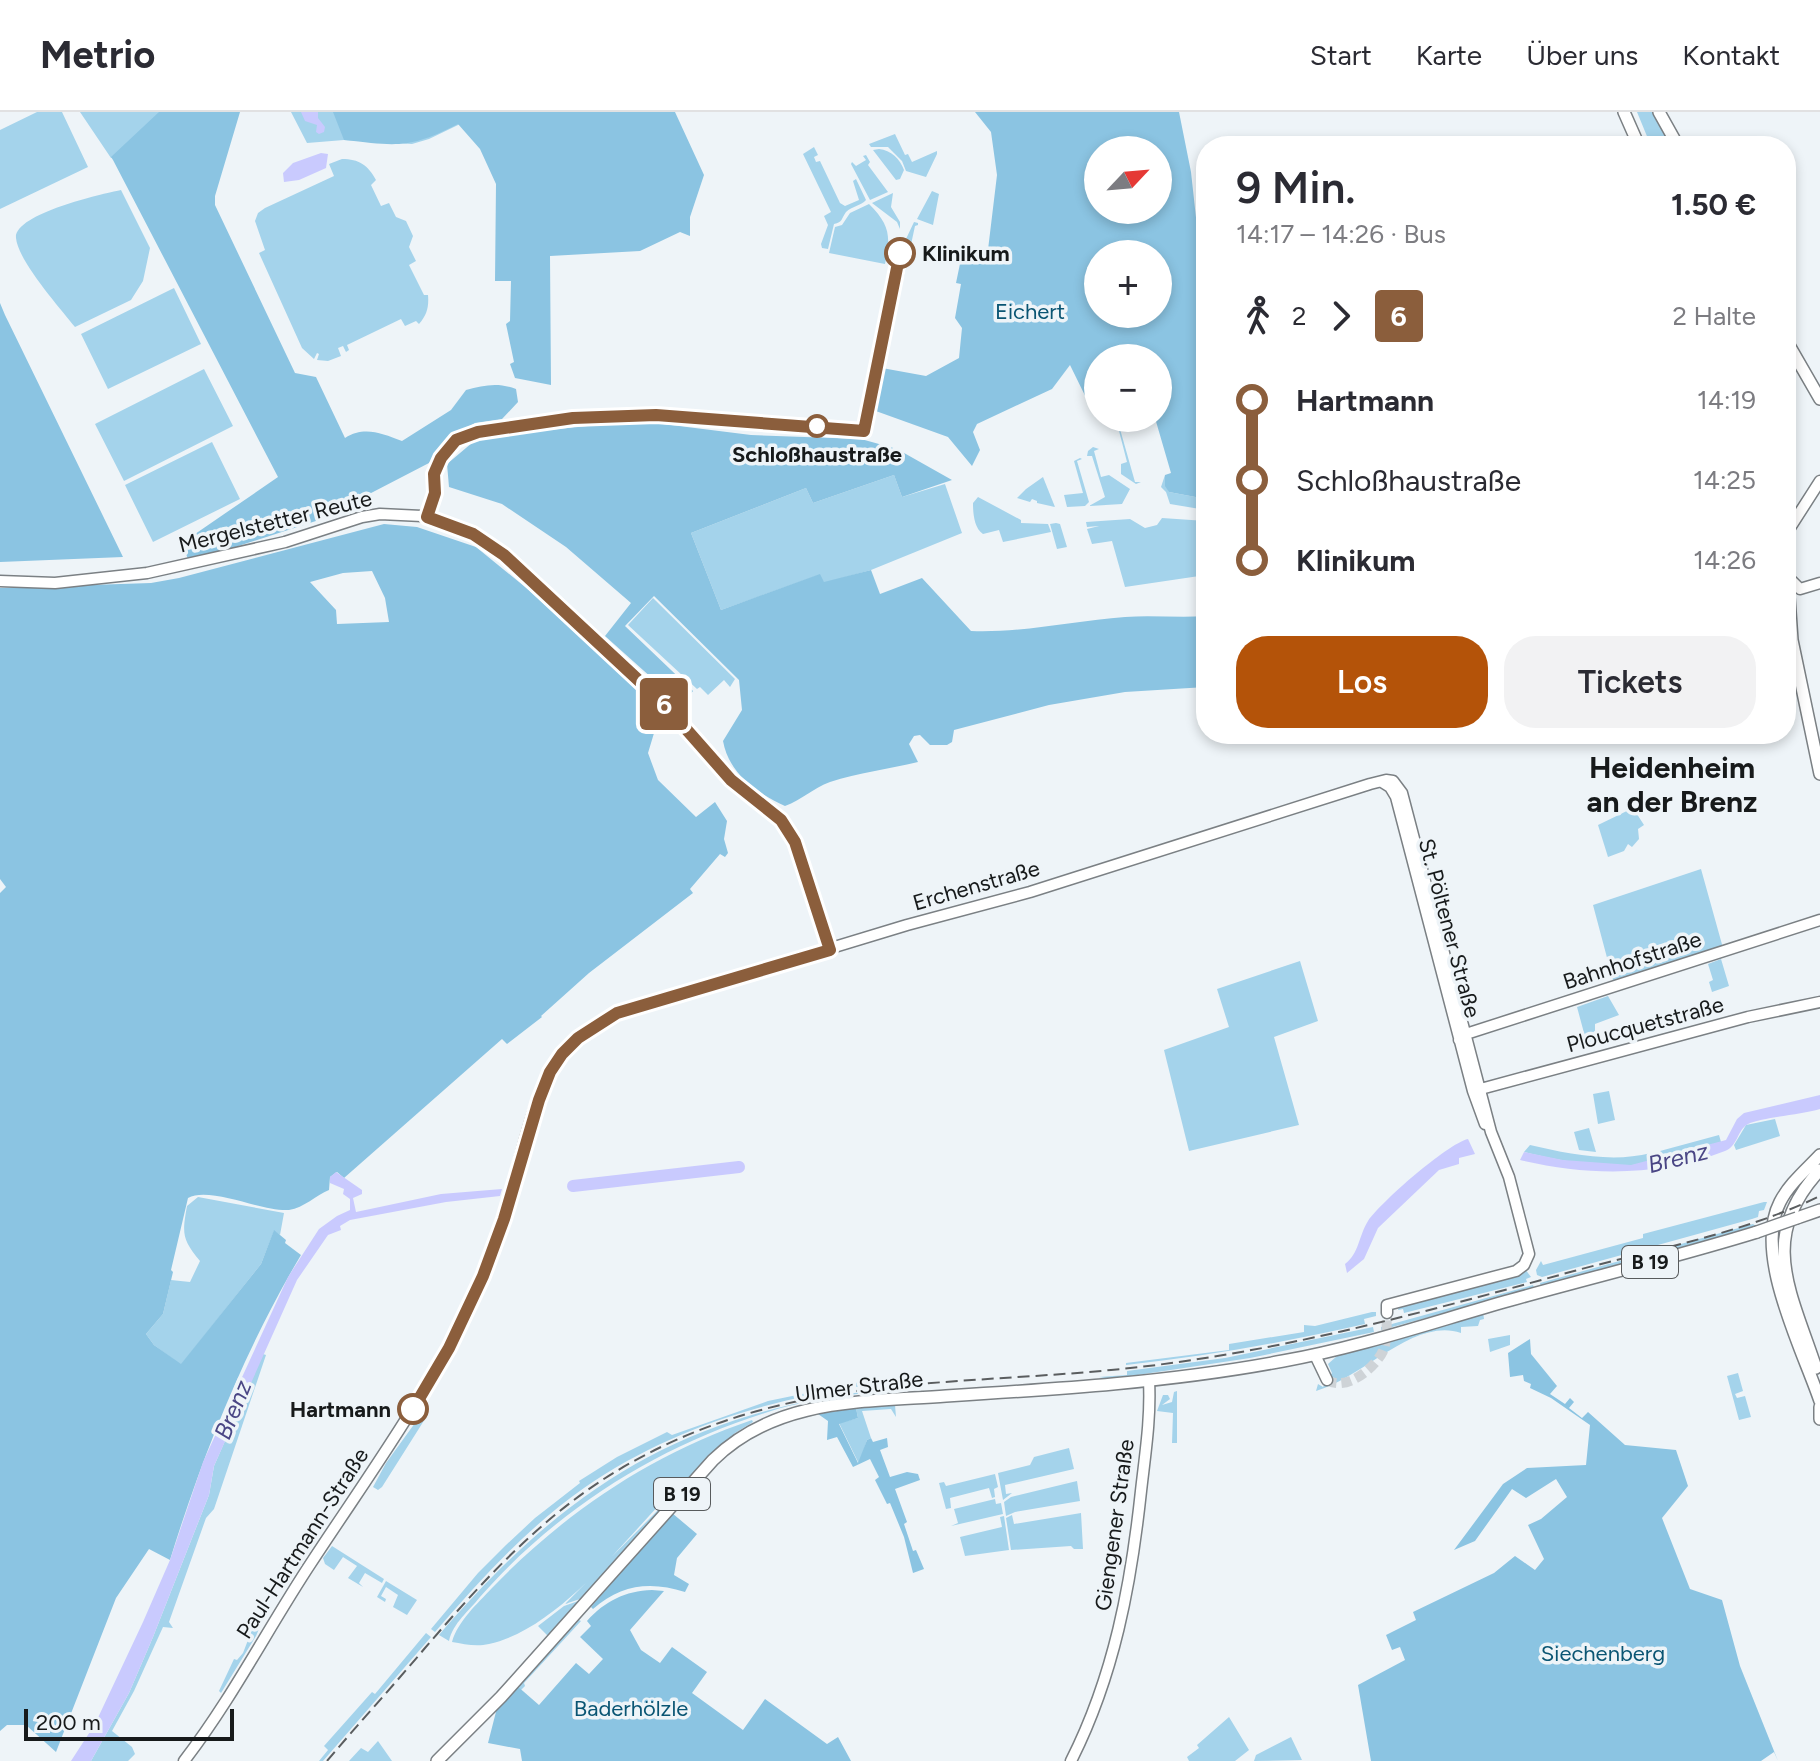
<!DOCTYPE html>
<html lang="de">
<head>
<meta charset="utf-8">
<style>
  :root { --surface:#fff; --page:#f2f2f3; --text:#2b2b33; --muted:#7c7c81; --line:#e1e1e2; --accent:#b45309 }
  body { margin:0; font-family:Figtree,sans-serif; background:var(--page); color:var(--text); height:100vh; display:flex; flex-direction:column; font-size:30px; white-space:nowrap }
  * { box-sizing:border-box; margin:0 }
  p { font-size:26px; color:var(--muted) }
  .icon { flex:none; width:44px; height:44px; fill:none; stroke:currentColor; stroke-width:2; stroke-linecap:round; stroke-linejoin:round }
  .map { position:relative; flex:1; overflow:hidden }
  .sheet { position:absolute; left:1196px; top:24px; width:600px; height:608px; display:flex; flex-direction:column; background:var(--surface); border-radius:32px; box-shadow:0 4px 12px #0003 }
  .sheet>* { flex:none }
  .badge { padding:0 16px; border-radius:6px; font-size:28px; line-height:52px }
  .needle { width:52px; rotate:64deg }
  .tools { position:absolute; left:1084px; top:24px; display:grid; gap:16px }
  .tools a { display:grid; place-items:center; width:88px; height:88px; border-radius:50%; background:var(--surface); box-shadow:0 4px 12px #0003; font-size:40px }
  .scale { position:absolute; left:24px; bottom:20px; width:210px; box-sizing:border-box; padding-left:8px; border:4px solid #171a1b; border-top:0; font-size:22px; line-height:28px; white-space:nowrap; color:#171a1b; -webkit-text-stroke:6px #eef4f8; paint-order:stroke }
  .map>.badge { position:absolute; translate:-50% -50%; box-shadow:0 0 0 4px #fff }
  .legs { display:flex; align-items:center; gap:12px; height:88px; padding:0 40px; font-size:26px }
  .legs p { margin-inline-start:auto }
  .summary { display:flex; align-items:center; justify-content:space-between; height:136px; padding:0 40px }
  h1 { font-size:44px; font-weight:600; line-height:60px }
  .action { display:flex; gap:16px; margin-top:auto; padding:16px 40px }
  .action a { flex:1; height:92px; border-radius:32px; background:var(--accent); color:#fff; font-size:32px; font-weight:600; line-height:92px; text-align:center }
  .action a+a { background:var(--page); color:var(--text) }
  ul { padding:0 40px; list-style:none }
  li { display:flex; align-items:center; gap:28px; height:80px; font-size:30px }
  li i { display:grid; place-items:center; width:12px; height:100%; margin:0 10px; background:currentColor }
  li i::after { content:''; width:20px; height:20px; margin:-10px; border:6px solid; border-radius:50%; background:var(--surface) }
  li p { margin-inline-start:auto }
  li:first-child i { background:linear-gradient(#0000 50%,currentColor 0) }
  li:last-child i { background:linear-gradient(currentColor 50%,#0000 0) }
  header { display:flex; align-items:center; gap:48px; box-sizing:border-box; height:112px; padding:0 40px; background:var(--surface); border-bottom:2px solid var(--line) }
  header strong { font-size:38px }
  nav { display:flex; gap:44px; margin-inline-start:auto; font-size:28px }
  .map>svg:first-child { display:block }
  .green { fill:#a4d3eb }
  .forest { fill:#8bc4e2; fill-rule:evenodd }
  .water { fill:#c9cafe }
  .lines { fill:none; stroke-linecap:round; stroke-linejoin:round }
  .river { stroke:#c9cafe; stroke-width:12 }
  .secondary-tunnel { stroke:#ced3d7; stroke-width:10; stroke-dasharray:10 5; stroke-linecap:butt }
  .secondary-casing { stroke:#7b8084; stroke-width:13 }
  .primary-casing { stroke:#7b8084; stroke-width:14 }
  .secondary { stroke:#fff; stroke-width:10 }
  .primary { stroke:#fff; stroke-width:11 }
  .rail { stroke:#5a5d5f; stroke-width:2; stroke-dasharray:12 6; stroke-linecap:butt }
  .primary-bridge-casing { stroke:#7b8084; stroke-width:14; stroke-linecap:butt }
  .primary-bridge { stroke:#fff; stroke-width:11 }
  .line-1-casing { stroke:#fff; stroke-width:18 }
  .line-1 { stroke:#8b5e3c; stroke-width:12 }
  .stop-1-dot { fill:#fff; stroke:#8b5e3c; stroke-width:4 }
  .labels { text-anchor:middle; stroke-width:7; stroke-linejoin:round; paint-order:stroke }
  .shield { fill:#eef4f8; stroke:#585b5d; stroke-width:2 }
  .shield-label { font-size:20px; font-weight:bold; fill:#171a1b }
  .stop-label { font-size:22px; font-weight:bold; fill:#171a1b; stroke:#eef4f8; text-anchor:start }
  .park-label { font-size:22px; fill:#0a5573; stroke:#eef4f8 }
  .street-label { font-size:22px; fill:#171a1b; stroke:#eef4f8 }
  .water-label { font-size:24px; font-style:italic; fill:#4a4685; stroke:#eef4f8 }
  .district-label { font-size:30px; font-weight:bold; fill:#171a1b; stroke:#eef4f8 }
</style>
</head>
<body>
<header>
<strong>Metrio</strong>
<nav><a>Start</a><a>Karte</a><a>Über uns</a><a>Kontakt</a></nav>
</header>
<div class="map">
<svg width="1820" height="1649" viewBox="0 0 1820 1649">
  <rect width="100%" height="100%" fill="#eef4f8"/>
  <path class="green" d="M37 0H62L88 55 0 97V18Z
    M80 0H230L111 46Z
    M291 0H485L429 27 412 32 344 28 307 31Z
    M1637 0H1654L1673 34H1651Z
    M895 22 905 43 908 42 912 50 937 39V42L926 65 906 59 902 49 888 35H871L869 32Z
    M814 35 818 43 814 45 816 50 820 49 840 91 845 94 859 88 853 69 856 67 866 88C861 94 852 94 846 100 841 107 843 110 834 112L828 137 822 136 821 132 828 113 824 104 831 100 803 42Z
    M879 37C891 38 900 47 904 58L900 67 896 68 873 38Z
    M866 43 870 50 868 53 888 80 870 88 851 52 852 50 856 54 866 48 863 44Z
    M342 47C359 47 368 53 376 68L371 73 381 94 389 91 396 105 406 109 413 124 409 135 416 149 409 153 424 183H428C429 195 427 203 419 212L416 209 405 214 401 207 347 233 349 238 346 240 343 234 338 236 341 244 328 249 317 248 319 242 317 241 314 247 302 236 259 141 265 138 255 109 258 101 265 96 334 64 329 52Z
    M121 78 150 136 143 169 131 188 75 215C60 196 18 149 16 126 14 102 101 82 121 78Z
    M932 79 939 82 933 113 917 107Z
    M893 81 891 95 900 110V117L897 110 872 91Z
    M869 92C890 113 891 124 885 152L829 141 835 115 842 113 850 101Z
    M914 110 918 111V113L915 114 904 165H902L899 161 906 127Z
    M174 176 201 232 108 277 81 222Z
    M204 257 233 314 124 369 95 312Z
    M1113 306H1122L1118 310 1135 370H1141L1136 372 1121 362V352L1127 350 1118 315 1112 316 1111 312Z
    M212 330 240 387 153 430 125 373Z
    M1093 335 1099 337 1094 339 1101 365 1109 363 1130 377 1122 392 1089 394 1105 385 1092 344H1087L1088 339Z
    M1080 346 1082 347 1077 349 1089 390 1085 394 1067 395 1064 383 1083 381 1074 349Z
    M894 363 902 385 945 372 962 421 871 458 824 471 819 463 721 498 691 421 806 376 813 391Z
    M1165 363 1169 380 1206 387V398L1170 392 1166 380 1161 375Z
    M1043 365 1055 395 1037 391V389L1032 387 1030 390 1017 386 1026 377Z
    M978 385 1021 408V411L1048 412 1051 420 1003 430 999 418 983 422C974 416 973 401 973 391Z
    M1162 406 1206 409V463L1125 475 1112 429 1092 432 1087 417 1099 414 1087 415 1086 410 1130 407 1145 416 1157 413Z
    M1056 411 1060 412 1067 435 1057 437 1050 412Z
    M653 486 735 567 730 575 724 568 708 583 700 575 697 577 628 513Z
    M1633 696 1644 713 1638 717 1639 727 1632 735 1628 732 1624 739 1608 745 1598 713Z
    M1701 757 1723 836 1614 872 1593 793Z
    M1721 847 1729 874 1712 880 1709 870 1713 868 1708 852Z
    M1300 849 1318 909 1274 925 1299 1013 1189 1039 1164 938 1229 915 1217 877Z
    M1608 884 1619 903 1595 912V928L1587 932 1577 895Z
    M1609 979 1615 1008 1598 1012 1593 982Z
    M1775 1007 1780 1024 1736 1038 1734 1033 1746 1013Z
    M1589 1016 1596 1040 1579 1038 1574 1020Z
    M1719 1023 1721 1030 1663 1046 1660 1039Z
    M1530 1033C1569 1042 1612 1051 1651 1041L1652 1048C1623 1062 1556 1048 1524 1040Z
    M198 1085 284 1101 280 1123 274 1119 261 1152 181 1253 154 1233 146 1222 163 1202 171 1168 190 1170 200 1149C182 1127 182 1122 187 1094Z
    M1764 1090H1767L1764 1098 1759 1099 1758 1105 1752 1107 1542 1165 1537 1163 1536 1158 1541 1149 1543 1153 1643 1126V1122Z
    M1753 1112 1757 1115 1541 1175 1540 1171Z
    M1525 1157 1531 1165 1526 1167 1527 1170 1404 1201 1403 1197 1398 1198 1399 1195Z
    M1533 1173 1534 1176 1530 1178 1381 1218V1215Z
    M1372 1200H1376V1204L1364 1207 1365 1212C1286 1230 1207 1244 1126 1253V1251L1229 1238V1232L1304 1220V1213L1315 1214Z
    M1483 1200 1484 1207 1480 1208 1478 1214 1461 1215V1221C1414 1205 1363 1266 1316 1279L1318 1272 1323 1275 1332 1261 1328 1252 1337 1244Z
    M1373 1215 1374 1220 1250 1246 1111 1267 1099 1265 1127 1263V1259L1225 1246Z
    M1510 1223V1233L1490 1240 1488 1227Z
    M263 1242 266 1243 214 1397 206 1406 169 1510 173 1516 163 1515 134 1579 112 1619 132 1635 135 1642 128 1649H91L129 1581 153 1525 209 1383 214 1354Z
    M1738 1261 1743 1279 1735 1282 1737 1286 1745 1284 1751 1305 1739 1308 1727 1264Z
    M860 1270 861 1274C762 1289 666 1319 584 1376 527 1416 480 1468 435 1520L431 1517 478 1461 506 1433 535 1406 580 1371 579 1369 617 1345 667 1320 672 1323 768 1289Z
    M886 1277C877 1281 862 1281 851 1283 823 1287 795 1291 768 1300 658 1334 556 1398 480 1485 469 1499 453 1511 449 1529L439 1523C569 1372 685 1299 886 1277Z
    M1177 1279V1331H1172L1173 1301 1157 1299 1163 1283H1168L1170 1287 1162 1293 1172 1290 1174 1280Z
    M895 1293 896 1305 891 1297 862 1299 871 1326 867 1328 859 1352 839 1311 858 1306 856 1296Z
    M423 1300 425 1307 382 1375 378 1378 373 1375 386 1351Z
    M752 1308 753 1310 735 1321 680 1378 663 1389C617 1437 556 1517 489 1532 476 1535 464 1532 452 1530 458 1509 477 1492 492 1476 565 1400 652 1342 752 1308Z
    M1069 1336 1074 1357 1005 1373 1006 1382 1012 1381 1003 1388 998 1361 1030 1353 1034 1345Z
    M995 1362 998 1375 994 1377 995 1385 992 1386 989 1376 950 1386 951 1396 946 1397 939 1371 944 1370 946 1374Z
    M1077 1369 1080 1389 1015 1400 1006 1404 1004 1390 1011 1385Z
    M995 1387 996 1392 1001 1391 1003 1402 951 1414 958 1411 954 1397Z
    M669 1390 586 1485 565 1492 659 1397Z
    M1081 1401 1083 1437H1074L1071 1434 1011 1438 1006 1406 1012 1403 1014 1412Z
    M1004 1404 1009 1438 965 1444 960 1425 1002 1415 1000 1405Z
    M332 1434 384 1467 382 1471 365 1461 359 1471 363 1475 348 1466 357 1454 343 1445 334 1458 325 1452 323 1446Z
    M386 1469 417 1488 407 1503 393 1495 398 1483 386 1475 381 1484 386 1487 385 1490 377 1485Z
    M265 1485 271 1488 256 1524 221 1581 219 1579 234 1547 237 1548 243 1541 255 1510 259 1511 268 1489Z
    M584 1487 549 1525 538 1514 564 1494Z
    M579 1508 581 1509 524 1571 525 1574 521 1578 516 1573Z
    M426 1521 431 1525 323 1649H319L328 1638 324 1634 372 1580 375 1582Z
    M1229 1605 1249 1638 1235 1649H1189L1187 1645 1199 1636 1197 1633Z
    M1291 1625 1302 1648 1254 1649 1256 1643Z
    M378 1629 392 1649H349L361 1636 368 1640Z"/>
  <path class="forest" d="M81 0 111 45 159 0H240L215 84V93L295 261 316 265 345 326C364 314 381 321 402 329L451 298 466 278C484 273 498 270 516 277L518 290 502 307 475 311 450 325 429 351 319 408 189 450 182 431 278 365 113 48Z
    M333 0H675L704 63 690 105V124L680 120 640 139 550 144 551 273 515 266 510 252 514 250 506 212 510 209 511 169H495L496 72 480 37 458 12C409 37 398 34 344 28Z
    M975 0H1179L1191 60 1200 142 1206 387 1169 380 1165 374V363L1171 361 1155 306H1158V246H1098V306H1105L1104 308 1096 306 1070 253 1052 277 977 312 973 320 980 338 972 354 948 325 873 298 882 256 926 264 959 246 962 216 955 206 961 172 956 171 962 142 987 146 997 63 991 20ZM1098 38H1158V98H1098ZM1098 142H1158V202H1098Z
    M0 191 5 203 123 445 0 450Z
    M618 311 663 312 751 323 861 327 897 337 952 368 902 385 894 363 813 391 806 376 691 421 721 498 820 462 824 470 871 458 880 482 922 466 971 519C1023 521 1073 509 1125 505 1152 503 1179 506 1206 504V575L1125 580 1049 593 954 618 952 630 947 633H930L920 623 914 624 909 632 918 650C889 657 858 661 830 670 813 676 802 688 785 694 757 681 729 662 723 629L742 598 739 568 654 484 625 514 693 579 682 593 605 524 631 491 566 435 502 392 449 375 447 352 479 325Z
    M384 412 417 415 476 435 530 479 661 598 648 641 658 668 696 705 715 690 727 709 724 727 728 741 725 745 720 742 690 777 693 781 589 861 541 904 542 905 507 932 502 927 344 1066 337 1060 330 1065 329 1078C316 1083 304 1096 289 1098 262 1100 210 1074 188 1086L171 1158 173 1160 163 1202 146 1222 154 1233 181 1252 261 1152 274 1118 286 1128 285 1131 301 1143C245 1237 202 1344 170 1448L149 1437 116 1486 56 1640 26 1613H7L0 1619V781L6 775 0 767V476L151 471 179 466ZM372 459 385 486 389 510 337 512 336 498 310 470 343 461Z
    M1530 1227 1531 1242 1557 1274 1550 1282 1565 1292 1570 1286 1574 1290 1569 1296 1582 1306 1588 1300 1625 1333 1676 1338 1688 1374 1662 1406 1690 1477 1722 1488 1740 1554 1778 1649 1774 1640 1761 1649H1371L1358 1573 1405 1548 1400 1535 1392 1538 1386 1523 1416 1508 1413 1500 1494 1461 1515 1444 1535 1458 1544 1447 1528 1413 1541 1407 1567 1385 1556 1367 1526 1386 1512 1377 1475 1429 1454 1438 1503 1372 1527 1356 1586 1353 1590 1313 1551 1286 1530 1276 1531 1272 1524 1269 1523 1263 1510 1265 1508 1241Z
    M856 1296 858 1306 839 1312 858 1351 867 1328 871 1326 873 1330 887 1326 888 1335 880 1338 890 1365 907 1360 918 1362 920 1368 895 1377 907 1410 904 1412 913 1439 916 1438 924 1457 913 1461 904 1425 890 1391 887 1392 875 1368 879 1365 870 1347 853 1355 837 1325 827 1328 828 1309 818 1302Z
    M672 1401 697 1422 677 1446 674 1463 689 1472 685 1480C651 1469 621 1472 593 1497L591 1495Z
    M652 1478 664 1479 630 1518 641 1538 660 1551 672 1535 707 1560 692 1581 743 1618 765 1587 827 1632 838 1625 851 1649H522L520 1637 488 1631 498 1592 516 1573 539 1593 576 1551 589 1562 603 1547 580 1525 591 1514 587 1509C605 1489 625 1479 652 1478Z"/>
  <path class="water" d="M301 0H318V6L325 15 324 20 319 22 316 20 317 13 305 9Z
    M321 41 328 42 326 56 299 68 284 70 283 61 293 51Z
    M1820 983V997C1800 1003 1763 1005 1748 1012 1737 1018 1738 1034 1725 1039 1658 1065 1588 1064 1520 1048L1524 1040 1563 1048 1631 1053 1726 1028 1737 1007 1744 1001Z
    M1468 1027 1475 1042 1459 1046V1052L1439 1058 1378 1116 1364 1147 1347 1161 1345 1152C1359 1142 1359 1123 1368 1109 1381 1090 1447 1032 1468 1027Z
    M336 1060 362 1078V1082L353 1086 356 1100 441 1082 502 1077 500 1084 446 1090 350 1108 340 1114 341 1118 328 1123 297 1168 214 1354 209 1383 153 1525 129 1581 91 1649H71L95 1612 143 1510 170 1448 203 1350 288 1165 319 1117 337 1104 350 1098V1087L343 1082 344 1077 330 1071V1065Z"/>
  <g class="lines">
    <path class="river" d="M573 1074 739 1055"/>
    <path class="secondary-tunnel" d="M1327 1268C1346 1280 1375 1256 1383 1239 1388 1228 1386 1213 1387 1201"/>
    <g class="secondary-casing">
      <path id="secondary" d="M1786 422 1820 369
        M1789 466 1800 477 1820 471
        M0 469 55 471 147 461 285 430 362 405 380 402 422 404 462 417 504 443 664 592 731 668 781 708 795 730 830 838
        M1382 670 1390 675 1396 685 1473 979 1485 1012
        M1459 928 1466 922 1820 808
        M1477 978 1748 905 1820 890
        M1315 1243 1327 1268
        M184 1649C232 1587 268 1516 311 1451 381 1344 458 1243 499 1121 515 1074 531 980 560 944 575 925 596 913 617 901L907 813 1030 780 1370 672 1386 668 1393 669 1402 681 1491 1020 1509 1065 1529 1142 1524 1153 1516 1159 1387 1193V1201
        M1071 1649C1114 1564 1131 1473 1141 1379 1145 1343 1151 1306 1149 1269"/>
    </g>
    <g class="primary-casing">
      <path id="primary" d="M1624 0 1639 34
        M1659 0 1678 34
        M1786 228 1820 287
        M1786 443 1792 528 1820 662
        M1820 1043C1806 1058 1789 1072 1780 1090 1753 1142 1802 1236 1820 1289
        M1797 1106 1820 1098
        M1816 1256C1791 1180 1757 1125 1820 1058
        M1820 1295V1307
        M437 1649 501 1585 713 1348C776 1286 863 1290 946 1284 1059 1277 1172 1270 1283 1249 1361 1235 1436 1209 1511 1188 1593 1165 1676 1145 1757 1120"/>
    </g>
    <use href="#secondary" class="secondary"/>
    <use href="#primary" class="primary"/>
    <path class="rail" d="M327 1649C359 1611 393 1574 425 1536 487 1464 550 1395 634 1349 787 1264 944 1274 1111 1258 1270 1243 1421 1201 1574 1159 1656 1137 1744 1121 1820 1084"/>
    <g class="primary-bridge-casing">
      <path id="primary-bridge" d="M1757 1120 1797 1106"/>
    </g>
    <use href="#primary-bridge" class="primary-bridge"/>
  </g>
  <g class="lines">
    <g class="line-1-casing">
      <path id="line-1" d="M413 1297 449 1236 483 1164 504 1107 539 988 550 960 562 942 578 926 617 901 830 838 795 730 781 708 731 668 664 592 504 443 473 422 427 405 435 381 434 362 441 346 456 328 478 320 573 306 656 303 864 319 900 141"/>
    </g>
    <use href="#line-1" class="line-1"/>
  </g>
  <g class="stop-1-dot">
    <circle cx="900" cy="141" r="14"/>
    <circle cx="817" cy="314" r="10"/>
    <circle cx="413" cy="1297" r="14"/>
  </g>
  <g class="labels">
    <g class="shield">
      <rect x="1622" y="1134" width="56" height="32" rx="6"/>
      <rect x="654" y="1366" width="56" height="32" rx="6"/>
    </g>
    <g class="shield-label">
      <text x="1650" y="1157">B 19</text>
      <text x="682" y="1389">B 19</text>
    </g>
    <g class="stop-label">
      <text x="922" y="149">Klinikum</text>
      <text x="817" y="350" text-anchor="middle">Schloßhaustraße</text>
      <text x="391" y="1305" text-anchor="end">Hartmann</text>
    </g>
    <g class="park-label">
      <text x="1030" y="207">Eichert</text>
      <text x="1603" y="1549">Siechenberg</text>
      <text x="631" y="1604">Baderhölzle</text>
    </g>
    <g class="street-label">
      <text transform="translate(275 409) rotate(-14)" y="8">Mergelstetter Reute</text>
      <text transform="translate(976 773) rotate(-16)" y="8">Erchenstraße</text>
      <text transform="translate(1450 816) rotate(75)" y="8">St. Pöltener Straße</text>
      <text transform="translate(1632 848) rotate(-18)" y="8">Bahnhofstraße</text>
      <text transform="translate(1645 912) rotate(-15)" y="8">Ploucquetstraße</text>
      <text transform="translate(859 1274) rotate(-7)" y="8">Ulmer Straße</text>
      <text transform="translate(1114 1413) rotate(-82)" y="8">Giengener Straße</text>
      <text transform="translate(302 1431) rotate(-57)" y="8">Paul-Hartmann-Straße</text>
    </g>
    <g class="water-label">
      <text transform="translate(1678 1046) rotate(-14)" y="8">Brenz</text>
      <text transform="translate(233 1298) rotate(-68)" y="8">Brenz</text>
    </g>
    <g class="district-label">
      <text x="1672" y="666">Heidenheim<tspan x="1672" dy="34">an der Brenz</tspan></text>
    </g>
  </g>
</svg>
<div class="tools">
<a><svg class="needle" viewBox="-14 -14 28 28"><path d="M0-13l5 13h-10z" fill="#e53935"/><path d="M0 13l5-13h-10z" fill="#7c7c81"/></svg></a>
<a>+</a>
<a>−</a>
</div>
<div class="scale">200 m</div>
<b class="badge" style="left:664px;top:592px;background:#8b5e3c;color:#fff">6</b>
<section class="sheet">
<div class="summary"><div><h1>9 Min.</h1><p>14:17 – 14:26 · Bus</p></div><b>1.50 €</b></div>
<div class="legs"><svg class="icon" aria-label="walk" viewBox="0 0 24 24"><circle cx="13" cy="4" r="2"/><path d="M13 8l-2 6 4 7M11 14l-3 7M7 12l3-4h3l4 4"/></svg>2<svg class="icon" aria-label="forward" viewBox="0 0 24 24"><path d="M9 5l7 7-7 7"/></svg><b class="badge" style="background:#8b5e3c;color:#fff">6</b><p>2 Halte</p></div>
<ul>
<li><i style="color:#8b5e3c"></i><b>Hartmann</b><p>14:19</p></li>
<li><i style="color:#8b5e3c"></i><span>Schloßhaustraße</span><p>14:25</p></li>
<li><i style="color:#8b5e3c"></i><b>Klinikum</b><p>14:26</p></li>
</ul>
<div class="action"><a>Los</a><a>Tickets</a></div>
</section>
</div>
</body>
</html>
